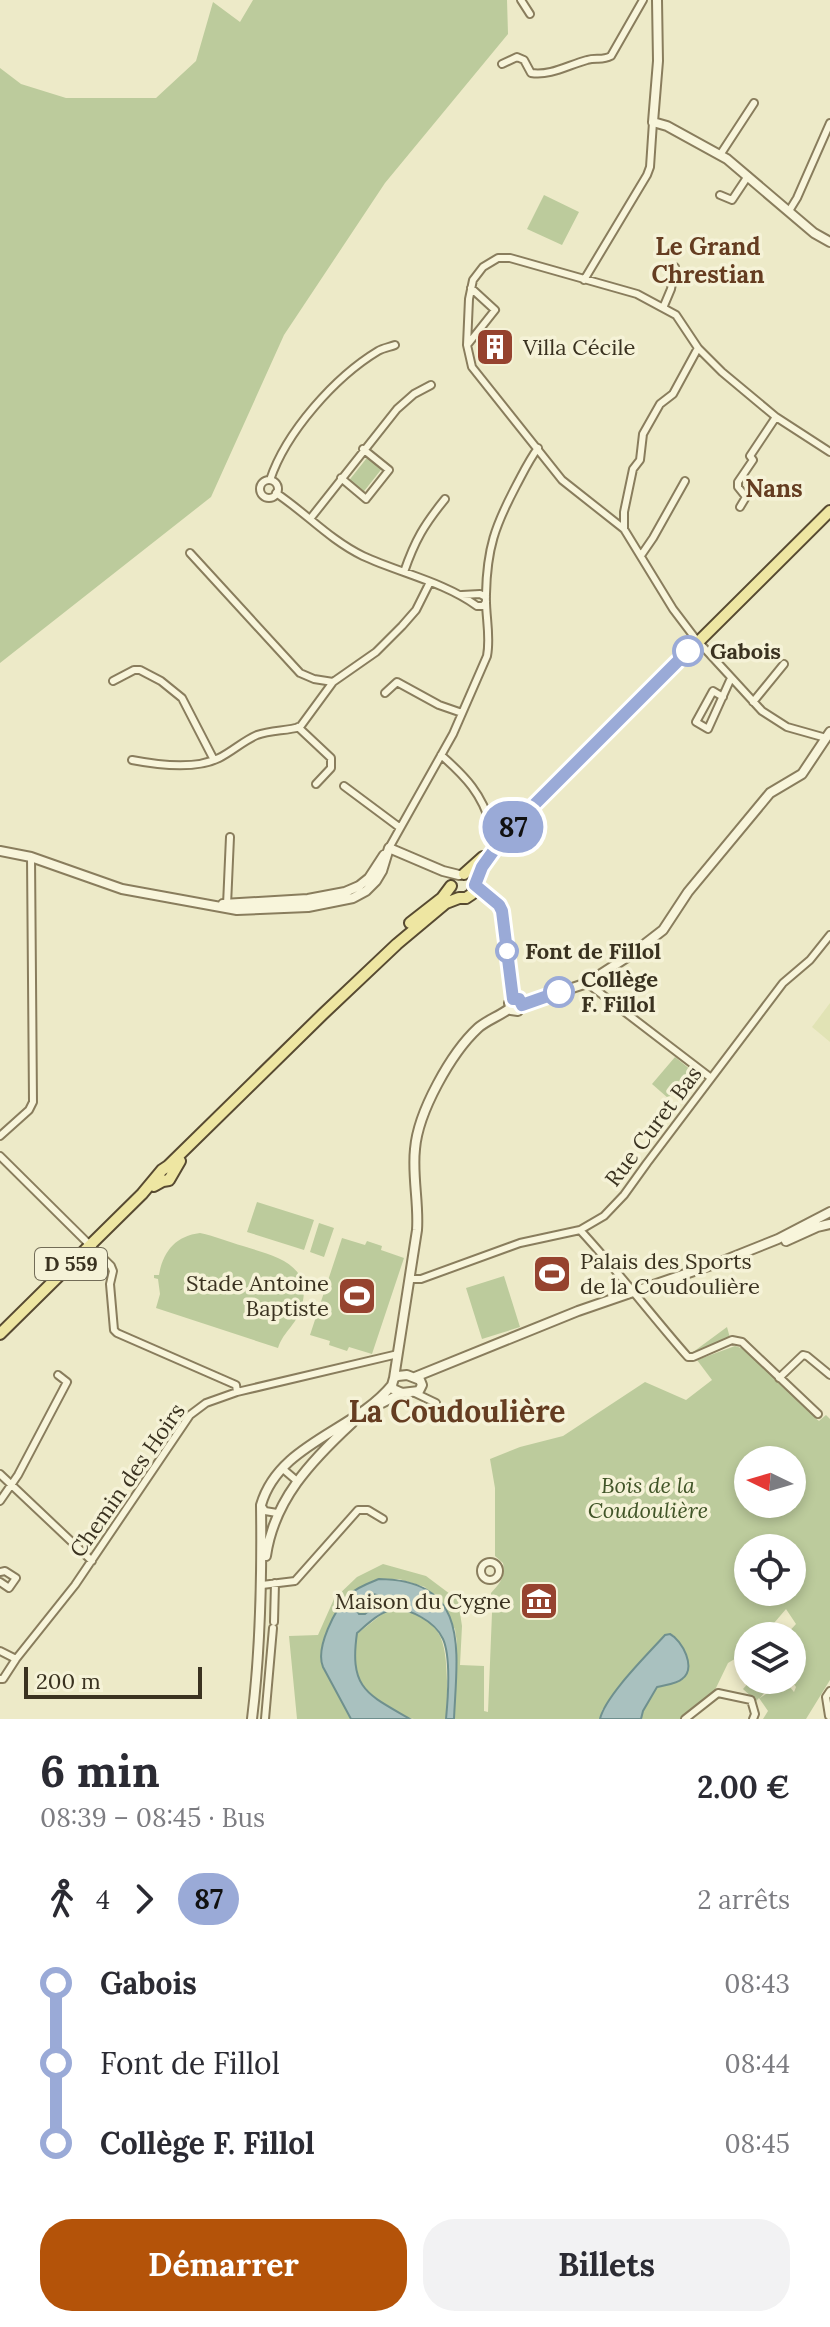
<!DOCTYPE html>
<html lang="fr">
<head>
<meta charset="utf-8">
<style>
  :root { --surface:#fff; --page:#f2f2f3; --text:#2b2b33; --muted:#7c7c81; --accent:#b45309 }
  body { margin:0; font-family:Lora,serif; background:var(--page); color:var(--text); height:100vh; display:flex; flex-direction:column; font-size:30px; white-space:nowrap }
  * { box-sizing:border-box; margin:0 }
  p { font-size:26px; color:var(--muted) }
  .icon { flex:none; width:44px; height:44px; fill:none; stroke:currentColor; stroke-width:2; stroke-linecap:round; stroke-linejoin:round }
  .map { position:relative; height:1719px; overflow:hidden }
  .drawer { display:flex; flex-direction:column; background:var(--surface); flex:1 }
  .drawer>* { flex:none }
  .badge { padding:0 16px; border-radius:26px; font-size:28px; line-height:52px }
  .needle { width:52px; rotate:275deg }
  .fabs { position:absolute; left:734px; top:1446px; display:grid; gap:16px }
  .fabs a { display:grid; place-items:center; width:72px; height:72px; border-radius:50%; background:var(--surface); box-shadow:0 4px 12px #0003; font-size:40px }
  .scale { position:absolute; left:24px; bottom:20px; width:178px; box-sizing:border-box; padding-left:8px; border:4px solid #3a3220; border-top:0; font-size:22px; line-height:28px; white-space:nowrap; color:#3a3220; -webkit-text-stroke:6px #f5f2d7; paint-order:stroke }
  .map>.badge { position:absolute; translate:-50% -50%; box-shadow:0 0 0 4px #fff }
  .legs { display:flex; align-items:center; gap:12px; height:88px; padding:0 40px; font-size:26px }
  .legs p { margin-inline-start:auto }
  .overview { display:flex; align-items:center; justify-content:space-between; height:136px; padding:0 40px }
  h1 { font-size:44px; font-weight:700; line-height:60px }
  .primary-button { display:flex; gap:16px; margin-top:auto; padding:16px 40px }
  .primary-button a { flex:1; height:92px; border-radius:32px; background:var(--accent); color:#fff; font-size:32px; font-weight:700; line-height:92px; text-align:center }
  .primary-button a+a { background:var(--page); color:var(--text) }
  ul { padding:0 40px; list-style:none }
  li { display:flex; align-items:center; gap:28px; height:80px; font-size:30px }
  li i { display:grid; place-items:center; width:12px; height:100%; margin:0 10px; background:currentColor }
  li i::after { content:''; width:20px; height:20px; margin:-10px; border:6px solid; border-radius:50%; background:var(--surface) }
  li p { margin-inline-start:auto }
  li:first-child i { background:linear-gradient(#0000 50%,currentColor 0) }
  li:last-child i { background:linear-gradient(currentColor 50%,#0000 0) }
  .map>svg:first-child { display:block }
  .farmland { fill:#e1e3b5 }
  .green { fill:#bccb9c; fill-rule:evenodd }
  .water { fill:#a9c1bf; stroke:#6f908e; stroke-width:2; fill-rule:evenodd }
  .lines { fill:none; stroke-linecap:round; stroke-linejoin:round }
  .minor-casing { stroke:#897d5d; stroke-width:10 }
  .tertiary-casing { stroke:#897d5d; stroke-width:12 }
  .primary-casing { stroke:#574a31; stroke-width:14 }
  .minor { stroke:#f8f5db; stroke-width:6 }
  .tertiary { stroke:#f8f5db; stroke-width:8 }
  .primary { stroke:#eee6a2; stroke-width:10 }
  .line-1-casing { stroke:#fff; stroke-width:18 }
  .line-1 { stroke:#9aaad7; stroke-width:12 }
  .stop-1-dot { fill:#fff; stroke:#9aaad7; stroke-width:4 }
  .labels { text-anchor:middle; stroke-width:7; stroke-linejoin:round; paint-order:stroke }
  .shield { fill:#f5f2d7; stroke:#726c57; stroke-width:2 }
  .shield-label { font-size:20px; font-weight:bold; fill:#3a3220 }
  .poi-label { font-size:22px; fill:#3a3220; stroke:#f5f2d7; text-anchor:start }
  .stop-label { font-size:22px; font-weight:bold; fill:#3a3220; stroke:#f5f2d7; text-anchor:start }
  .street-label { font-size:22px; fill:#3a3220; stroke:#f5f2d7 }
  .park-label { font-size:22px; font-style:italic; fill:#415528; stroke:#f5f2d7 }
  .neighbourhood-label { font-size:24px; font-weight:bold; fill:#653d21; stroke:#f5f2d7 }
  .district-label { font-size:30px; font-weight:bold; fill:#653d21; stroke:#f5f2d7 }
</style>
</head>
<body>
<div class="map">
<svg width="830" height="1719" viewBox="0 0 830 1719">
  <rect width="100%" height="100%" fill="#edeac8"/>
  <path class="farmland" d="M830 1003V1042L812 1027Z"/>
  <path class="green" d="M253 0H507L508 34 385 183 284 335 211 497 0 663V68L21 84 66 98H156L196 61 213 2 240 22Z
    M544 195 579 212 562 245 527 229Z
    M370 454 384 466 361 495 347 483Z
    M675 1057 691 1070 668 1098 652 1084Z
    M257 1202 314 1220 304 1250 247 1232Z
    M319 1223 334 1228 324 1257 310 1252Z
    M200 1233C215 1236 229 1242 243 1246 273 1256 313 1263 302 1305 298 1324 284 1330 278 1348L156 1308 160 1294 158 1279 154 1278V1275H159C163 1251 176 1236 200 1233Z
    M342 1238 365 1245 367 1241 382 1246 381 1250 404 1258 372 1354 349 1347 347 1351 329 1345 330 1341 310 1335Z
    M504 1276 520 1327 482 1339 466 1288Z
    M727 1327 730 1338 689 1355Z
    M735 1346C758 1351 799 1403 819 1421L826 1415 830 1419V1680L806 1719H763L768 1711 759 1698 756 1701 743 1689 751 1680H775L760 1698 785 1681 794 1692 796 1687 791 1680 792 1636H785L796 1624 786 1609 763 1636H748V1651L728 1663 715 1690 682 1719H641L643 1711 657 1687 682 1680 674 1635H665L602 1710 600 1719H454L457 1643 455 1629 425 1587 399 1579 367 1583 323 1667 351 1719H297L289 1636 318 1635 334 1599 357 1577 383 1564 426 1576 458 1600 462 1626 460 1665 484 1666V1711L488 1712 492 1613 491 1593C500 1583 506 1577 503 1563L495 1556V1488L490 1459 520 1447 563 1436 645 1382 686 1400 712 1380 697 1360ZM748 1460H792V1504H748ZM748 1548H792V1592H748Z
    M373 1594 377 1595 378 1603 365 1614H359L356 1609C358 1601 365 1595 373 1594Z
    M397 1608C442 1617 446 1641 447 1681 447 1694 447 1707 446 1719 436 1719 425 1719 414 1719 406 1718 398 1712 391 1709 356 1690 352 1670 357 1634L386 1611Z"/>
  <path class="water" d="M379 1579C471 1580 457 1651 454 1719H446C448 1698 451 1657 443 1639 439 1630 430 1622 421 1617 392 1600 379 1614 357 1633 349 1689 367 1694 410 1719H351L323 1667C315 1648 335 1609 349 1595 357 1587 369 1583 379 1579ZM373 1594 377 1595 378 1603 365 1614H359L356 1609C358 1601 365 1595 373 1594Z
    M670 1634C682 1640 697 1668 682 1679 677 1684 664 1685 657 1687L643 1711 641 1719H600C605 1696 648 1654 665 1635Z"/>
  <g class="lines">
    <g class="minor-casing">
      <path id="minor" d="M521 0 530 14
        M502 64 517 57 524 60 531 73C551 76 568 65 587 60 596 57 602 61 611 56L643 0
        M720 155 754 103
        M720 195 732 200 748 176
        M789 211 797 198 830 123
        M584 280 647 175 650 167 653 122
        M663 308 671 289 675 267
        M468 344 495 310 471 288
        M341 478 366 499 389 470 363 449
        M270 480C286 432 335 377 378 351 383 348 390 347 395 345
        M260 489a9 9 0 1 1 18 0a9 9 0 1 1-18 0Z
        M276 493C306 513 330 540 363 556 400 573 444 582 477 606H483L486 602
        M740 507 746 497 738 487V482L753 460 750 456 776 417
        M310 519 397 409 414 394 431 385
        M624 529V512L633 469 640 460 643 434 660 404 673 394 698 348
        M190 553 300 673 314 679 333 682
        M642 554 653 538 685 481
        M404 572C415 540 424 525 445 499
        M462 595 480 594 486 597
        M113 681 134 670H140L161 681 182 698 214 760
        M385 693 397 682 439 705 462 713
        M723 697 713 691 696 722 708 729 731 678
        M753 702 784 664
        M298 727 331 758V768L316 784
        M826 738 787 727 762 711 695 638 673 609 624 529 562 480 472 367 467 345 469 299 473 280 483 267 498 258H510L637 294 676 315 698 348 722 372 776 417 830 452
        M441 755C466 777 482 794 491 826
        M132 760C158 765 195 770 219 758 233 751 243 741 257 735 271 730 286 731 300 727L333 682 376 652 402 626 416 610 430 582
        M344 786 399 827
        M389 848 453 734 487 656C491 635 485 615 486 594 487 548 495 526 516 486 523 473 529 460 538 448
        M227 905 230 837
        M587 983 711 1078
        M0 1136 29 1110 33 1102 31 857
        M0 1156 111 1266 113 1271 110 1284 114 1330 117 1333 236 1385 237 1392
        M580 1230C618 1271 651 1315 688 1357H693L732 1340 742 1342 818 1414
        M410 1279H421L520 1243 580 1230 604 1216 624 1195 647 1163 783 983 810 960 830 935
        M779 1378 803 1355 807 1356 830 1375
        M415 1393 436 1403
        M283 1469 297 1481
        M0 1474 92 1561
        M0 1501 18 1475 67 1382 58 1375
        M261 1505 265 1511 277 1513
        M481 1571a9 9 0 1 1 18 0a9 9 0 1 1-18 0Z
        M0 1572 5 1571 16 1578 9 1588 0 1582
        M262 1585 295 1581 358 1510H368L383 1519
        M274 1622 275 1583
        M0 1651 16 1659
        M0 1679H3L16 1659 75 1585 190 1415 206 1403 237 1392 398 1354
        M829 1716 826 1697 830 1691
        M265 1719 273 1628
        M685 1719 718 1693 751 1700 755 1714 753 1719"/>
    </g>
    <g class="tertiary-casing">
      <path id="tertiary" d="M653 122 667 126 727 159 814 233 830 242
        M653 122 658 61 657 0
        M389 848 443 871 459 875
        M0 851 31 857 122 889 237 910 308 907 353 898 366 891 376 881 382 871 389 848
        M475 885 499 905 502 911 513 999 509 1003 511 1010 518 1011 522 1005 587 983 632 954 663 930 688 892 770 793 802 774 830 732
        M223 904 308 899 345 892 359 886 369 878 384 855
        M786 1241 817 1227 830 1224
        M407 1375 420 1380 422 1385 419 1391 402 1393 393 1389 392 1385 394 1378 398 1376Z
        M415 1377 578 1311 723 1261 778 1239 830 1212
        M394 1378 417 1230C419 1203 412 1176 415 1149 418 1112 451 1053 478 1028 487 1020 500 1016 510 1008
        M376 1406 402 1393
        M266 1556C274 1500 311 1461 352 1423
        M252 1719C261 1647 262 1577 261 1505 279 1443 355 1431 392 1385"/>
    </g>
    <g class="primary-casing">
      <path id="primary" d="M502 837 830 511
        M464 874 483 857
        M410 923 442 898 451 886
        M154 1186 163 1181 169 1180 180 1161
        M0 1334 142 1194 162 1170 168 1166 323 1014 397 944 446 903 459 898H466L472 894 484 865 507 832"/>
    </g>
    <use href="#minor" class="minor"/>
    <use href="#tertiary" class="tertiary"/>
    <use href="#primary" class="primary"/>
  </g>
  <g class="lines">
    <g class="line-1-casing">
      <path id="line-1" d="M559 992 522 1005 519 999H513L502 911 499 905 475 885 482 867 507 832 688 651"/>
    </g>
    <use href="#line-1" class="line-1"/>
  </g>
  <defs>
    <g id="building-square" transform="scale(2)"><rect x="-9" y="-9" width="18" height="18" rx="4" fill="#96432f" stroke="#f5f2d7"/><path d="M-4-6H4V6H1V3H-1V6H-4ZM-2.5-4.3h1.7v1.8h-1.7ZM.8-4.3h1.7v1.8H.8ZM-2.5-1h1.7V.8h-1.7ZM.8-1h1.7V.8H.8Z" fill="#fff"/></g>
    <g id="stadium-square" transform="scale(2)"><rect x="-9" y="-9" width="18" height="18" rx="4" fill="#96432f" stroke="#f5f2d7"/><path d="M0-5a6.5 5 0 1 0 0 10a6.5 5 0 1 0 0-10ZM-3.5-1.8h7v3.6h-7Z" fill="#fff"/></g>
    <g id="museum-square" transform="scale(2)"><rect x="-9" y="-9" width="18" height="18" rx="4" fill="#96432f" stroke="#f5f2d7"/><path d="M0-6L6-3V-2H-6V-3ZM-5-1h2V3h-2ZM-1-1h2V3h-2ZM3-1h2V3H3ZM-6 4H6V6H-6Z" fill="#fff"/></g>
  </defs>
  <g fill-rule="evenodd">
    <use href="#building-square" x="495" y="347"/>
    <use href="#stadium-square" x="552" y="1274"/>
    <use href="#stadium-square" x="357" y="1296"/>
    <use href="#museum-square" x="539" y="1601"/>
  </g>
  <g class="stop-1-dot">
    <circle cx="688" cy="651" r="14"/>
    <circle cx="507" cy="951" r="10"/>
    <circle cx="559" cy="992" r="14"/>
  </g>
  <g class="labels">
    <rect class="shield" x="35" y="1248" width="72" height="32" rx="6"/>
    <g class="shield-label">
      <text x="71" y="1271">D 559</text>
    </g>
    <g class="poi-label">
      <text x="523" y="355">Villa Cécile</text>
      <text x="580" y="1269">Palais des Sports<tspan x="580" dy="25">de la Coudoulière</tspan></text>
      <text x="329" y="1291" text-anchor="end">Stade Antoine<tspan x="329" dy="25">Baptiste</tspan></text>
      <text x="511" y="1609" text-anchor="end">Maison du Cygne</text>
    </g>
    <g class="stop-label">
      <text x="710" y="659">Gabois</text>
      <text x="525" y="959">Font de Fillol</text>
      <text x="581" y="987">Collège<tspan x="581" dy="25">F. Fillol</tspan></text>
    </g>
    <g class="street-label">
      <text transform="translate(653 1126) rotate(-53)" y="8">Rue Curet Bas</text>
      <text transform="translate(127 1480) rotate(-55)" y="8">Chemin des Hoirs</text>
    </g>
    <g class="park-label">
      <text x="648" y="1493">Bois de la<tspan x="648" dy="25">Coudoulière</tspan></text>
    </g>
    <g class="neighbourhood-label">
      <text x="708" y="255">Le Grand<tspan x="708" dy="28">Chrestian</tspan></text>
      <text x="774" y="497">Nans</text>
    </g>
    <g class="district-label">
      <text x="457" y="1422">La Coudoulière</text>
    </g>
  </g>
</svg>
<div class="fabs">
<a><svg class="needle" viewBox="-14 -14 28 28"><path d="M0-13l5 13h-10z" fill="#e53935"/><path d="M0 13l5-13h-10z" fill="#7c7c81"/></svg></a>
<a><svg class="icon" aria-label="locate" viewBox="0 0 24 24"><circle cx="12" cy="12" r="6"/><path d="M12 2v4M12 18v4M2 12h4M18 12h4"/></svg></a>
<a><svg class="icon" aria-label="layers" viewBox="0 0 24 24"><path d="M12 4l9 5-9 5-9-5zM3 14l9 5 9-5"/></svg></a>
</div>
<div class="scale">200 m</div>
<b class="badge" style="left:513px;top:827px;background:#9aaad7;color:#111">87</b>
</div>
<section class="drawer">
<div class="overview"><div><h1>6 min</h1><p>08:39 – 08:45 · Bus</p></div><b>2.00 €</b></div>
<div class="legs"><svg class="icon" aria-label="walk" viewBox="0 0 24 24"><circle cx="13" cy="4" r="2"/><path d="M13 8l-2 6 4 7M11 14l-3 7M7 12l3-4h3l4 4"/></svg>4<svg class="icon" aria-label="forward" viewBox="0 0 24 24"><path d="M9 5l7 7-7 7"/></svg><b class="badge" style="background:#9aaad7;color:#111">87</b><p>2 arrêts</p></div>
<ul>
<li><i style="color:#9aaad7"></i><b>Gabois</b><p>08:43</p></li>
<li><i style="color:#9aaad7"></i><span>Font de Fillol</span><p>08:44</p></li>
<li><i style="color:#9aaad7"></i><b>Collège F. Fillol</b><p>08:45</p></li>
</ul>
<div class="primary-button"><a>Démarrer</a><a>Billets</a></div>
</section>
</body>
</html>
